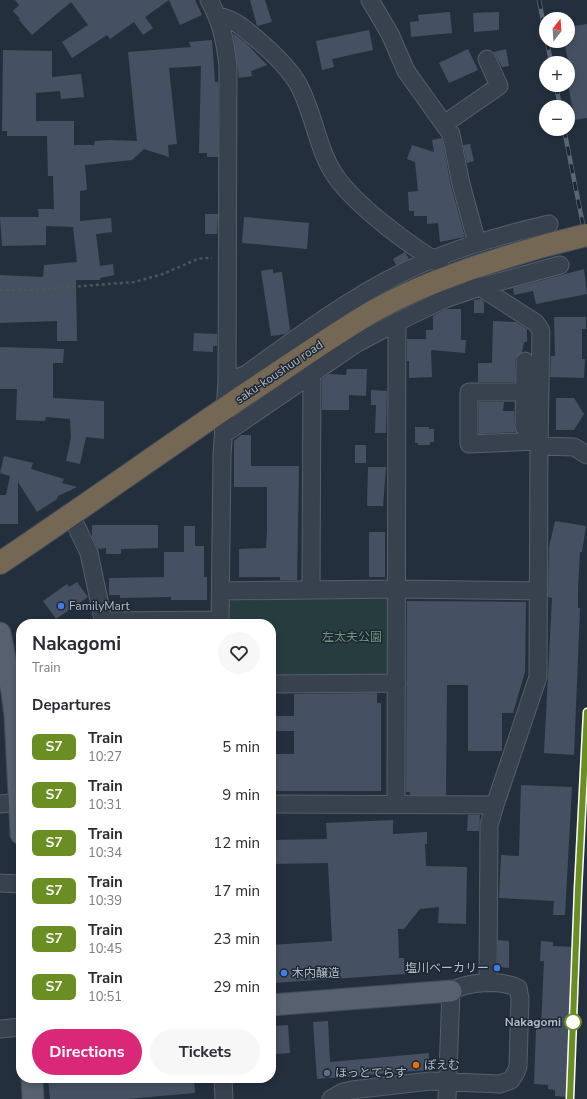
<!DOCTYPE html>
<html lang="en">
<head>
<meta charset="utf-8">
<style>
  :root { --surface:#fff; --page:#f7f7f7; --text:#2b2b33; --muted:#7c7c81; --accent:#db2777 }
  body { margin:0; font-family:"Nunito Sans","Noto Sans JP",sans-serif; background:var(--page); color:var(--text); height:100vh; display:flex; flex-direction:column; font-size:15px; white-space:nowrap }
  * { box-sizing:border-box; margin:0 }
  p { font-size:13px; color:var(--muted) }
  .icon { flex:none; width:22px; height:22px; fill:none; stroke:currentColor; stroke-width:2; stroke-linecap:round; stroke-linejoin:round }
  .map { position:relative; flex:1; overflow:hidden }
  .side { position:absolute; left:16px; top:619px; width:260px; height:464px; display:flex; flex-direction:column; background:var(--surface); border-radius:16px; box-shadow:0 2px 6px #0003 }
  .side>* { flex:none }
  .badge { padding:0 8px; border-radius:6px; font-size:14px; line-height:26px }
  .needle { width:26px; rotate:17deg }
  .fabs { position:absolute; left:539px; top:12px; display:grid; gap:8px }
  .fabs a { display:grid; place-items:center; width:36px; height:36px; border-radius:50%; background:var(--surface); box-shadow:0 2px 6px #0003; font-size:20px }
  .map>.badge { position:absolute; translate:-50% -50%; box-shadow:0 0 0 2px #fff }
  h2 { padding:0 16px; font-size:15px; line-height:36px }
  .round { display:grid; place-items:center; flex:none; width:42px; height:42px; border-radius:21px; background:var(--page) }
  .summary { display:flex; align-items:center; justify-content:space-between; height:68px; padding:0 16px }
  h1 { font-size:19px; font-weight:700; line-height:30px }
  .action { display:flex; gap:8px; margin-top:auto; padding:8px 16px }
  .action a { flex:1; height:46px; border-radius:24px; background:var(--accent); color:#fff; font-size:16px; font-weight:700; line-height:46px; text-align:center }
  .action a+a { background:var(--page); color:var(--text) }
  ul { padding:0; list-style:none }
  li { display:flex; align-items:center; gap:12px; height:48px; padding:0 16px }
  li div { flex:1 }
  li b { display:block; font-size:15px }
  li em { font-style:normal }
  li .badge { min-width:44px; font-weight:700; text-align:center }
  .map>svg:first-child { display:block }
  .green { fill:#263c3f }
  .building { fill:#455162 }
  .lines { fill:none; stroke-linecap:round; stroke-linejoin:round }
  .minor-casing { stroke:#565f6c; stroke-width:19 }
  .major-casing { stroke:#414a57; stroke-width:23 }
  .highway-casing { stroke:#434c59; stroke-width:24 }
  .path { stroke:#44595c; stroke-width:2.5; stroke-dasharray:3 3; stroke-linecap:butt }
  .minor { stroke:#38414e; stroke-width:17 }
  .major { stroke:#56606e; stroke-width:21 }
  .highway { stroke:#746855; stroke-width:22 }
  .rail-casing { stroke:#5a6575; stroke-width:4.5 }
  .rail { stroke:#1d2633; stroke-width:3; stroke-dasharray:9; stroke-linecap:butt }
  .highway-bridge-casing { stroke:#434c59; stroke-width:24; stroke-linecap:butt }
  .highway-bridge { stroke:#746855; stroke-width:22 }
  .line-casing { stroke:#fff; stroke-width:9 }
  .line { stroke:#6b8e23; stroke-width:6 }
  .shop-dot { fill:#3f7fe0; stroke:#1d2633; stroke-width:1.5 }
  .stop-dot { fill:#fff; stroke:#6b8e23; stroke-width:2 }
  .food-dot { fill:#e8710a; stroke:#1d2633; stroke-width:1.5 }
  .service-dot { fill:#5c6f8a; stroke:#1d2633; stroke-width:1.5 }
  .labels { text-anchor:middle; stroke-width:3; stroke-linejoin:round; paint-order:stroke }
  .street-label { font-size:12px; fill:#b4bcc9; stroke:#1d2633 }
  .poi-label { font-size:12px; fill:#b4bcc9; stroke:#1d2633; text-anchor:start }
  .park-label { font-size:12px; fill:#6b9a76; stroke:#1d2633 }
  .stop-label { font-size:12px; font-weight:bold; fill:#b4bcc9; stroke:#1d2633; text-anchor:end }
</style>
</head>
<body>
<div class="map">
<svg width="587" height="1099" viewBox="0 0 587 1099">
  <rect width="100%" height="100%" fill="#242f3e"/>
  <path class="green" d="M385 597 392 603V674L387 678 271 679V624H228V606L233 598Z"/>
  <path class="building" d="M15 0H195L202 15 180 25 169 0 145 17 153 28 143 35 134 22 110 39 107 35 72 58 62 42 88 25 71 2 32 35 19 20 20 19 13 11 19 5Z
    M250 0H265L272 22 257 26Z
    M450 12 452 33 411 37 410 22 419 21 418 15Z
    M499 12V30L474 32 473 13Z
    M587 24V118L575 120 568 85V76H571L564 41H568V27Z
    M369 30 373 50 332 59 334 67 322 70 316 41Z
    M233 33 246 43 267 65 251 71 252 76 239 78Z
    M212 40 215 82H218V157H207V153H199L201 66 169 68 177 144 168 145 169 157 144 149 132 160 85 165 87 190 80 191V221L111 218 112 232 96 234 100 266 113 264 114 275 100 278V280H76L77 341H57V321L0 323V275L43 277 44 265 77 262 73 227 46 226V245L2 246 0 217H39L38 209H54L53 176H48L47 136H7V131H2L3 50 52 51V77L81 74 84 97 61 99 60 91 36 93V121H74V145H94L95 141 110 140 137 141 128 52 191 47 189 42Z
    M468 49 478 70 449 83 439 63Z
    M506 49 509 66 502 67 494 52Z
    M442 138 451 186 465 237 440 242 438 223 427 224V216H414V211H409L408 192 418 191 415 162 407 159 412 145 434 152 432 140Z
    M470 144 474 161 467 163 463 145Z
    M205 214H218L217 234H205Z
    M244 217 309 223 307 249 242 243Z
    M405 252 409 259 396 265 393 259Z
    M273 269V273L282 272 290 330 286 334 271 336 261 271Z
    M584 269 587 294 536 304 533 291 514 295 513 288Z
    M481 299 484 302V313H474V300Z
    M446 309H461V340H466L465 353 431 350 432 377 409 378V361H407V339H426V330H433V316Z
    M554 317H586V329H582V359H585L584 378 550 377 551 356H555Z
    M493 321 516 322 527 329V342H524L522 352 517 356 515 360V382H478V363H492Z
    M194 333 217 334V346H213V352L193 351Z
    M0 347 64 349 63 363H53V398L104 401V439L86 437 80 464 66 461 71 438 70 419 46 417 45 421 16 420 17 389H0Z
    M347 369H367L366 396 349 395V410H322V379L329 374 346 375Z
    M371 390 387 391 386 433H375L376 405H371Z
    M556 398H574L584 414 574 430H556Z
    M479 402H504L503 411H514L515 432 479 434Z
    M415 427H429V429H434V442H430V445H418V443H415Z
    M241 435H251V466H299L297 580H280V577H239V549L266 548 267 530V487H234V441Z
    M355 445H366V463H355Z
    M4 456 33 463 31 469 64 479 62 483 77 487 58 496 57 499 37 512 18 482V524H0V495H6L10 476 0 473Z
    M368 467H386L383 506H367Z
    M555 521 586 526 582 552H580L578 587V608H580L574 755 544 753 552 598 548 597 549 547Z
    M92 525H158V548L121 549V554H106V548L98 549 92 537Z
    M184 526H195V546H204V577H207V600H171V597L120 598V595H109V578L164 577V552H184Z
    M369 532H385V577H369Z
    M77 582 88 597 56 619 43 601 67 584 69 587Z
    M407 601 526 602 525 672 513 713H502V751H468V685H447L446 795H410V792H406Z
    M377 693V703H381V791H271V754H294V731H271V716H294V694Z
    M521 785 572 787 565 915H553L554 901 499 898 501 855 519 856Z
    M468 815H480L479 831H467Z
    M393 820V834L427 832V844H425L426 866 467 867 466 924 438 923 439 907 420 909 404 929H398L399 958H404L405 974 274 983 271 945 332 941 328 863 271 864V840L327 839 326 823Z
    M498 940 509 941V968L498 967Z
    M541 941 553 942V946L573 947 566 1097 555 1096V1090L548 1089V1085L534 1084 536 1029H541L544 961H540Z
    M328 1021 330 1062 429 1053 428 1070 317 1079 313 1022Z
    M288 1025 290 1053 275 1054 273 1026Z
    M48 1078H194L195 1093 127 1099H50Z"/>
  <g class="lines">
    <g class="minor-casing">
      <path id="minor" d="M209 0C222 23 225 41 228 66L227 381 222 455 220 624
        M370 0 390 34 406 71 451 134 461 184 477 243
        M218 16C235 19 246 30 259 41 273 53 288 67 298 84 315 114 317 153 339 181 363 211 408 244 440 264
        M444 124 499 86 487 59
        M474 284 480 287 560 265
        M227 381 245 375C304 333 364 286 433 259 470 244 510 233 549 224
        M524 427 525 361
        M224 434 357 343 397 322
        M539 441 469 444V392H540
        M71 515 89 553 104 624
        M311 590 312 372
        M221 591 397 589 539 591
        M104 621 220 620
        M271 684 397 683
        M0 804 21 802
        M271 804 495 805 489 825 488 983
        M396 804 397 322 445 299 480 287 536 323 541 331 539 446 574 447 587 455
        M495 805 538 677 539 446
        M0 883 21 884
        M0 1029 21 1027
        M223 1078 224 1099
        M331 1099 343 1092 352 1090 430 1081 500 1084 511 1080 516 1072 518 1066 520 999 518 988C499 979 468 982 451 991L447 1099"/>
    </g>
    <g class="major-casing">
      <path id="major" d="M0 633 12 692 15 716 21 834
        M271 1005 451 991
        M32 1078 33 1099"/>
    </g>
    <g class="highway-casing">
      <path id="highway" d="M0 563C88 504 173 443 261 384 299 359 337 332 377 309 430 280 488 262 547 245"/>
    </g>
    <path class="path" d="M0 290H33L134 282 163 274 195 260 203 258H212"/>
    <use href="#minor" class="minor"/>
    <use href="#major" class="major"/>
    <use href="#highway" class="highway"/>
    <g class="rail-casing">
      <path id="rail" d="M539 0 546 36
        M547 41 551 63
        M556 85 560 107
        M564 129 587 245
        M570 1099 578 889 587 712"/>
    </g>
    <use href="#rail" class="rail"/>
    <g class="highway-bridge-casing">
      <path id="highway-bridge" d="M547 245 587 235"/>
    </g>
    <use href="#highway-bridge" class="highway-bridge"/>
  </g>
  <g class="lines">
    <g class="line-casing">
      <path id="line" d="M570 1099 578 889 587 712"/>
    </g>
    <use href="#line" class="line"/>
  </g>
  <g class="shop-dot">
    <circle cx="61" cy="606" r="4"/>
    <circle cx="497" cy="968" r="4"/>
    <circle cx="284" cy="973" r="4"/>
  </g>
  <circle class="stop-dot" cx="573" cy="1022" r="8"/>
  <circle class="food-dot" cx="416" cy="1065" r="4"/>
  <circle class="service-dot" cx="327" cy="1073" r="4"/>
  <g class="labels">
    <g class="street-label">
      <text transform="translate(279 372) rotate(-34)" y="4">saku-koushuu road</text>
    </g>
    <g class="poi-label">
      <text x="69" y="610">FamilyMart</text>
      <text x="489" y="972" text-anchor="end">塩川ベーカリー</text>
      <text x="292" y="977">木内醸造</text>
      <text x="424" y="1069">ぽえむ</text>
      <text x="335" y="1077">ほっとてらす</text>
    </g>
    <g class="park-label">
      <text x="352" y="641">左太夫公園</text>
    </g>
    <g class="stop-label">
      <text x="561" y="1026">Nakagomi</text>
    </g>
  </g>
</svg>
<div class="fabs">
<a><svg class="needle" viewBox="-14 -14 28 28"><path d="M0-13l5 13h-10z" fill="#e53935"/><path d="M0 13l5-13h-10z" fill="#7c7c81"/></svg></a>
<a>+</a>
<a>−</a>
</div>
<section class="side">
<div class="summary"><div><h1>Nakagomi</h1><p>Train</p></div><a class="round"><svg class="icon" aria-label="heart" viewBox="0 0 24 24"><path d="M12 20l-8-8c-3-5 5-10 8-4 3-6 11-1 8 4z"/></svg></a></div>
<h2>Departures</h2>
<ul>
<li><span class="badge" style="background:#6b8e23;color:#fff">S7</span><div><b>Train</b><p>10:27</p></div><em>5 min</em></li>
<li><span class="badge" style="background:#6b8e23;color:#fff">S7</span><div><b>Train</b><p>10:31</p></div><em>9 min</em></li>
<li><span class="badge" style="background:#6b8e23;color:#fff">S7</span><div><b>Train</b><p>10:34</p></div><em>12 min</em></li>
<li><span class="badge" style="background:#6b8e23;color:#fff">S7</span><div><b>Train</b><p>10:39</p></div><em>17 min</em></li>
<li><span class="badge" style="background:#6b8e23;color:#fff">S7</span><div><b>Train</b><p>10:45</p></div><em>23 min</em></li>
<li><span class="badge" style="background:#6b8e23;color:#fff">S7</span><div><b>Train</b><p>10:51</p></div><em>29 min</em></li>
</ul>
<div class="action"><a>Directions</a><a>Tickets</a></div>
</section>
</div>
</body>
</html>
